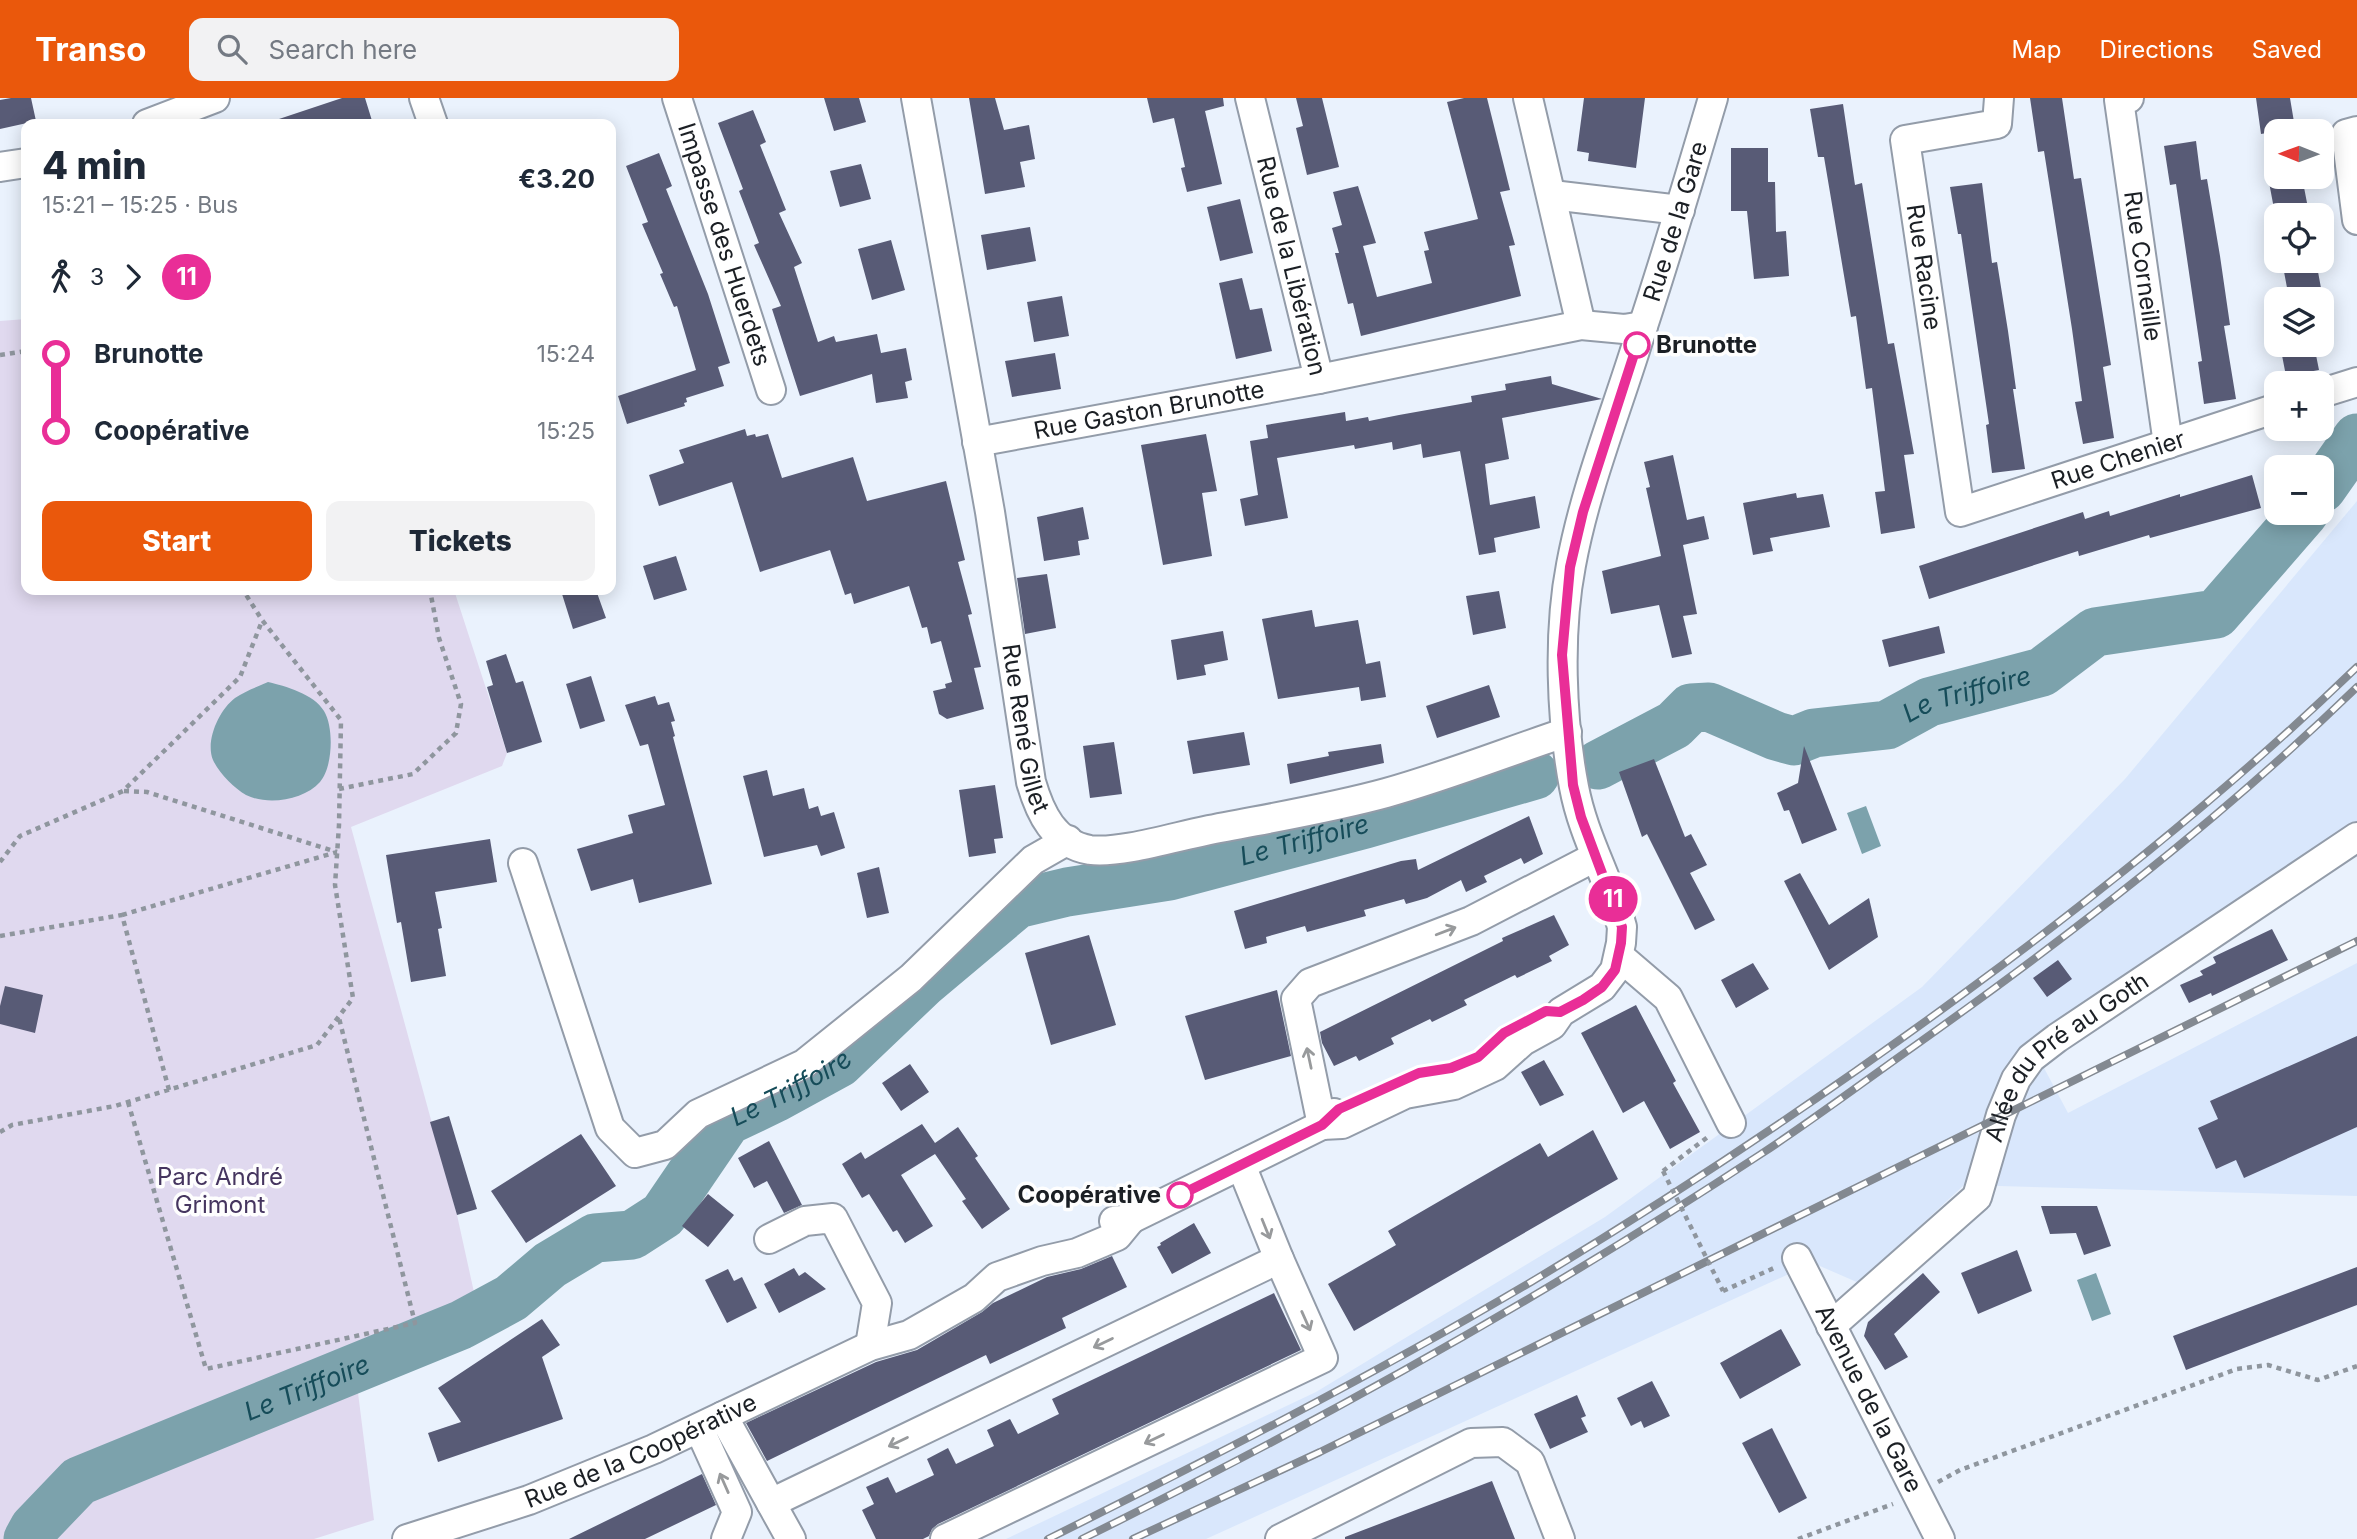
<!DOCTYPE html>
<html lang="en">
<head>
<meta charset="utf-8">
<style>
  :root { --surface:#fff; --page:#f2f2f3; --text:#1f2937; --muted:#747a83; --accent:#ea580c }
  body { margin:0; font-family:Inter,sans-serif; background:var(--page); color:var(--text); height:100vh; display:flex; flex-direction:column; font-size:26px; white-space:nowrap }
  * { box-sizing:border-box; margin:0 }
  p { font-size:23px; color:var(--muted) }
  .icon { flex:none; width:38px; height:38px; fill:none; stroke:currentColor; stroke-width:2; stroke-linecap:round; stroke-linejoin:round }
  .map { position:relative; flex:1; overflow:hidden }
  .sheet { position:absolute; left:21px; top:21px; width:595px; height:476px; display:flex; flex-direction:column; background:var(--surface); border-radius:14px; box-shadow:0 4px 18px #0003 }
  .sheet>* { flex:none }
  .badge { padding:0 14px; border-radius:23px; font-size:24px; line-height:46px }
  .needle { width:46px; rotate:271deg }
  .fabs { position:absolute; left:2264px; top:21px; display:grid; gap:14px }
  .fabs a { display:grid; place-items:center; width:70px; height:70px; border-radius:14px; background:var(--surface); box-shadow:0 4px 18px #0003; font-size:35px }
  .map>.badge { position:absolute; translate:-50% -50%; box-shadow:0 0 0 4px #fff }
  .legs { display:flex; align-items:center; gap:10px; height:77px; padding:0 21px; font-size:23px }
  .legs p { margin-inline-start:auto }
  .overview { display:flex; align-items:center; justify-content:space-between; height:119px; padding:0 21px }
  h1 { font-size:38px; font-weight:800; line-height:52px }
  .action { display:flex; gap:14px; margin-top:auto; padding:14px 21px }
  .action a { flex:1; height:80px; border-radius:14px; background:var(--accent); color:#fff; font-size:28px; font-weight:800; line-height:80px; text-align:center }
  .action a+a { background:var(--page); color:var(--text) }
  ul { padding:0 21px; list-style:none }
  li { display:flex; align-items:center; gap:24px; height:77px; font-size:26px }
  li i { display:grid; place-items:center; width:10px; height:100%; margin:0 9px; background:currentColor }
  li i::after { content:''; width:18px; height:18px; margin:-9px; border:5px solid; border-radius:50%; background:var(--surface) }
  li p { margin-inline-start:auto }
  li:first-child i { background:linear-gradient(#0000 50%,currentColor 0) }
  li:last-child i { background:linear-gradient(currentColor 50%,#0000 0) }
  header { display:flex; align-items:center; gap:42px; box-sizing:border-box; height:98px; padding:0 35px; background:var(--accent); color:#fff }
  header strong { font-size:33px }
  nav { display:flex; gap:38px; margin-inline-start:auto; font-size:24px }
  .search { width:490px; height:63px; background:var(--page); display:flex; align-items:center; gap:18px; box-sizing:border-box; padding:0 24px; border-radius:14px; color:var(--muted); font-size:26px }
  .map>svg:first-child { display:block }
  .built { fill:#d9e7fc }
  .green { fill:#e0d9ef }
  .water { fill:#7ca2ac }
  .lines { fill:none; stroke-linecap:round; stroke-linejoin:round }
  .river { stroke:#7ca2ac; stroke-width:49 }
  .building { fill:#585b76 }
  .minor-casing { stroke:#939ca9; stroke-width:32 }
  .path { stroke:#8f969e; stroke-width:4.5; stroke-dasharray:5 5; stroke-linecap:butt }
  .minor { stroke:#fff; stroke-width:28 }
  .rail-casing { stroke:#838991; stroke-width:8 }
  .rail { stroke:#fefefe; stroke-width:5; stroke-dasharray:16; stroke-linecap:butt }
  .path-bridge { stroke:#8f969e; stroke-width:4.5; stroke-dasharray:5 5; stroke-linecap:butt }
  .oneway { stroke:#989a9c }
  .line-1-casing { stroke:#fff; stroke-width:16 }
  .line-1 { stroke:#e92e97; stroke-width:10 }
  .stop-1-dot { fill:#fff; stroke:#e92e97; stroke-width:3.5 }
  .labels { text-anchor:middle; stroke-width:7; stroke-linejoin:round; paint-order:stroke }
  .street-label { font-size:24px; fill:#1b1f24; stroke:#fefefe }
  .stop-label { font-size:24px; font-weight:bold; fill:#1b1f24; stroke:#fefefe; text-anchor:start }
  .park-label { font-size:24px; fill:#45355f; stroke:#fefefe }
  .water-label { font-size:26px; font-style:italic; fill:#164c59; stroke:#fefefe }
</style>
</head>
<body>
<header>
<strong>Transo</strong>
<div class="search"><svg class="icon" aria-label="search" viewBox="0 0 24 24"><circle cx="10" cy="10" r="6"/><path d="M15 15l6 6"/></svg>Search here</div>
<nav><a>Map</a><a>Directions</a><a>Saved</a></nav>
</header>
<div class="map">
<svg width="2357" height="1441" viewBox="0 0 2357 1441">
  <rect width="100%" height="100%" fill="#eaf2fd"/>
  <path class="built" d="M2357 403V725L2029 942 2068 1015 2357 865V1098L1964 1087 1859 1185 1813 1165 1206 1441H1006L1316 1294 1605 1119 1922 889 2125 681Z"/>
  <path class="green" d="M26 221V492H454L507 655 502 668 351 729 457 1117 479 1217 355 1271 374 1422 314 1441H0V223Z"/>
  <path class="water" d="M268 584C285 588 314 596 324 613 334 629 333 669 320 684 304 702 268 708 246 697 234 690 219 675 213 662 205 643 219 612 235 600 245 593 257 589 268 584Z
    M1866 708 1881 748 1862 756 1847 715Z
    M2096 1175 2111 1216 2092 1223 2077 1182Z"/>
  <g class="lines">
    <g class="river">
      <path d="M2322 390 2357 340"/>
      <path id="s1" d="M1598 667 1674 627 1691 610 1709 609 1776 638 1794 643 1814 635 1887 627 1929 604 2042 574 2095 534 2216 516 2304 415"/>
      <path id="s2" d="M28 1441 34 1430 79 1383 461 1227 511 1200 550 1167 595 1140 632 1137 663 1117 727 1023 775 1000 839 965 923 885 1017 806 1067 794 1169 778 1365 726 1535 677"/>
    </g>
  </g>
  <path class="building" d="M11 0H31L36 23 0 31V2Z
    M342 0H365L373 26H276V22Z
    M824 0H859L866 24 834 33Z
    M969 0H995L1004 32 1029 27 1035 61 1020 64 1025 89 985 96Z
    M1147 0H1223L1224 8 1205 13 1222 86 1187 94 1181 70 1185 69 1174 20 1153 25Z
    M1296 0H1322L1339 69 1307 77 1296 30 1303 28Z
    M1464 0H1487L1510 92 1500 94 1515 147 1509 148 1521 198 1361 238 1353 205 1348 206 1335 155H1339L1332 130 1342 127 1333 94 1358 88 1376 145 1363 148 1377 199 1432 185 1424 153 1429 152 1424 134 1478 121 1447 4Z
    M1584 0H1645L1636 70 1588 63 1589 55 1577 53Z
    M2030 0H2062L2074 81 2081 80 2111 267 2103 269 2114 340 2083 346 2075 304 2082 303 2072 231 2044 53 2038 54Z
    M2256 0H2290L2295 30 2261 36Z
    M1843 6 1855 87 1862 85 1888 246 1894 245 1914 356 1904 357 1915 430 1881 436 1875 394 1885 393 1872 290 1866 291 1856 218 1851 219 1824 59H1818L1810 11Z
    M753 12 766 44 760 47 786 112 779 115 802 165 794 169 818 244 834 238 836 244 877 236 881 255 906 250 912 282 905 284 908 300 876 305 872 276 800 298 772 211 781 208 754 147 759 145 739 93 743 91 718 25Z
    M2196 43 2201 82 2207 81 2220 158 2230 227 2224 228 2236 301 2204 306 2198 264 2202 263 2176 86 2170 87 2164 48Z
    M1731 50H1768V84H1775L1776 134 1786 133 1789 178 1754 181 1747 113H1731Z
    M659 55 672 88 666 91 708 196 730 265 718 269 724 288 686 300 687 304 684 305 685 308 627 326 618 298 696 272 677 208 674 209 660 176 663 175 642 126 648 124 626 68Z
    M861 66 871 101 840 109 830 73Z
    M2268 79H2302L2308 110 2275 116Z
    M1982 85 1992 165 1997 164 2008 233 2016 291H2013L2025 371 1992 375 1986 327 1989 326 1961 136H1958L1950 89Z
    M1240 101 1253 155 1220 163 1207 109Z
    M1030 129 1036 163 987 172 981 137Z
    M891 142 905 192 872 202 858 151Z
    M2282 163H2316L2321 190 2288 195Z
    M1242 180 1250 212 1262 210 1272 253 1236 261 1219 185Z
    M1062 198 1069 238 1034 244 1027 204Z
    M2280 247H2314L2319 272 2286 278Z
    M1055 255 1061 291 1012 299 1005 263Z
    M1551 278 1552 286 1602 301 1502 320 1509 361 1485 366 1490 407 1535 398 1540 430 1494 440 1496 454 1479 457 1460 353 1423 360 1421 346 1393 352 1392 344 1355 351 1354 347 1277 360 1288 420 1245 428 1240 401 1258 397 1250 343 1268 340 1266 327 1345 314 1346 323 1368 319 1369 323 1399 317 1472 304 1471 298 1506 292 1505 286Z
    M745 331 747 338 755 336 756 339 768 336 782 380 853 359 867 403 946 383 965 462 958 464 972 516 968 517 981 569 974 570 984 611 947 621 939 616 933 593 946 590 945 586 952 584 941 543 931 546 927 529 922 530 909 488 854 506 851 495 845 497 830 452 760 474 732 384 659 408 649 377 684 365 679 352Z
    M1206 336 1217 393 1202 395 1212 458 1163 467 1141 347Z
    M1673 357 1687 422 1704 418 1709 441 1683 447 1697 516 1683 518 1692 556 1672 560 1659 507 1611 516 1602 473 1661 458 1646 390 1650 389 1644 364Z
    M2252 377 2261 410 2150 440 2149 437 2079 458 2078 453 1929 501 1919 468 2083 414 2085 421 2109 413 2110 418 2180 396V399Z
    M1796 395 1797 400 1823 396 1830 429 1770 440 1773 453 1753 457 1743 405Z
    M1083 409 1089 441 1078 443 1080 457 1044 463 1037 419Z
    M676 458 687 492 654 502 643 468Z
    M1047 476 1056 530 1025 536 1017 480Z
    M574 492H596L606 520 573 531 562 496Z
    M1499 493 1506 530 1473 537 1466 498Z
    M1312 512 1315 529 1358 522 1366 566 1380 563 1386 599 1361 603 1359 589 1278 601 1262 521Z
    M1939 528 1945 555 1889 569 1882 542Z
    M1223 533 1228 562 1204 567 1206 577 1177 582 1171 542Z
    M506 556 516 585 523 583 542 644 507 655 487 589 493 587 486 563Z
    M591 578 605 623 580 631 566 586Z
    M1489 587 1500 619 1437 640 1426 608Z
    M655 598 658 607 669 604 675 623 671 624 675 638 673 639 712 786 639 805 633 781 591 793 577 751 633 735 628 717 665 707 648 646 640 648 625 607Z
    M1244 634 1250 667 1193 676 1187 643Z
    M1114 644 1122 696 1090 700 1083 648Z
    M1381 646 1384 665 1290 686 1287 666 1329 658 1328 654Z
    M1804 648 1837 732 1802 746 1789 712 1784 713 1777 695 1798 685Z
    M1654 661 1685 739 1691 736 1707 767 1690 775 1715 822 1695 832 1647 736 1642 739 1619 674Z
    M767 672 773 698 804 690 809 711 818 708 821 718 834 714 845 750 821 758 817 747 764 759 743 678Z
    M995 687 1003 740 994 741 996 755 969 759 959 692Z
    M1529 718 1543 756 1524 766 1521 760 1484 778 1487 784 1466 794 1461 782 1427 800 1406 806 1404 801 1364 812 1366 818 1307 834 1305 828 1266 839 1267 845 1245 851 1234 813 1401 763 1416 761 1418 772Z
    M490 741 497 784 435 794 442 830 438 831 446 878 411 884 401 824 397 825 386 757Z
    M879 769 889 815 867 820 857 775Z
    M1800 775 1829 827 1869 800 1878 839 1829 872 1784 783Z
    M1554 817 1569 847 1549 858 1552 863 1517 880 1515 877 1464 902 1467 907 1432 924 1430 921 1391 940 1394 946 1359 963 1356 958 1334 968 1322 945 1320 934 1503 843 1502 840Z
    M2272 831 2288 862 2212 898 2211 895 2189 905 2180 887 2203 877 2200 873 2216 865 2213 859Z
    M1089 837 1116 927 1051 947 1025 855Z
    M2058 862 2072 881 2047 899 2033 880Z
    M1753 865 1769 891 1736 910 1721 882Z
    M5 888 43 897 35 935 0 926V908Z
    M1277 892 1291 958 1205 982 1185 918Z
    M1636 907 1676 983 1673 985 1700 1034 1670 1051 1644 1003 1623 1015 1581 935Z
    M2357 938V1029L2244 1080 2236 1062 2216 1071 2198 1030 2218 1021 2210 1003Z
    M1544 962 1564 997 1540 1008 1521 974Z
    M910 966 929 994 901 1013 882 985Z
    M449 1018 477 1111 457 1117 430 1024Z
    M922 1026 935 1045 958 1029 978 1058 975 1060 1010 1111 982 1131 962 1103 966 1101 935 1056 901 1077 933 1128 905 1145 897 1132 893 1134 869 1096 862 1100 842 1066 861 1054 865 1061Z
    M1593 1032 1618 1081 1354 1233 1328 1186 1396 1147 1388 1133 1540 1045 1548 1059Z
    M581 1036 616 1088 526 1145 491 1093Z
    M769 1043 802 1107 784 1115 767 1083 754 1090 738 1060Z
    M708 1096 734 1117 708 1149 682 1128Z
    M2041 1108H2097L2111 1148 2084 1157 2076 1135 2050 1136Z
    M1194 1125 1211 1155 1172 1176 1157 1149 1161 1147 1160 1145Z
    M2017 1152 2032 1193 1978 1216 1961 1175Z
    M1112 1158 1127 1189 1062 1220 1066 1230 990 1266 986 1257 767 1363 746 1325 876 1264 917 1252 982 1214 993 1205 1047 1179 1081 1171Z
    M2357 1169V1207L2186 1272 2173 1238Z
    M794 1170 799 1178 805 1174 826 1191 779 1215 764 1186Z
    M728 1171 734 1183 742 1179 757 1210 727 1225 705 1182Z
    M1923 1175 1940 1194 1894 1236 1908 1259 1885 1272 1864 1238 1868 1224Z
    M1274 1195 1301 1252 938 1426 932 1431 929 1438 923 1441H876L862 1412 874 1406 866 1389 888 1379 896 1395 934 1377 927 1361 948 1350 956 1366 994 1348 987 1332 1010 1321 1018 1336 1059 1316 1052 1301Z
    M542 1221 560 1247 542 1259 563 1321 438 1364 428 1335 461 1324 438 1290Z
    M1781 1231 1801 1267 1740 1301 1720 1265Z
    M1652 1283 1670 1318 1644 1330 1641 1323 1631 1328 1617 1300Z
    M1577 1297 1586 1318 1581 1320 1588 1334 1550 1351 1534 1316Z
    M1772 1330 1807 1400 1779 1415 1742 1345Z
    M702 1376 716 1407 645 1441H569Z
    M1492 1383 1515 1441H1345V1439Z"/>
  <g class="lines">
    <g class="minor-casing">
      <g id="minor">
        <path d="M424 0 433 26"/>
        <path id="s3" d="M677 0 771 292"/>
        <path id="s4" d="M916 0 990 414 1031 684C1040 715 1054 746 1090 752 1119 756 1175 739 1205 733 1265 721 1328 711 1386 695 1447 678 1507 654 1567 634"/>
        <path id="s5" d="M1250 0 1319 281"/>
        <path d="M1528 0 1581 227"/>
        <path id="s6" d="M1999 0 1997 26 1905 42 1960 414 2277 310"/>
        <path id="s7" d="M2129 0 2119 2 2168 346"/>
        <path d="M147 26 215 0"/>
        <path d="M2357 33 2346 36 2357 122"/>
        <path d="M0 69 26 65"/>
        <path d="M1552 97 1680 112"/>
        <path d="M2322 295 2357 284"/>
        <path id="s8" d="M977 344 1319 281 1581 227 1624 231 1643 228"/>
        <path d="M523 765 610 1030 635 1055 665 1047 698 1016 804 966 911 880 1033 762 1068 742"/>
        <path d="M1619 858 1668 900 1731 1025"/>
        <path id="s9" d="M1322 1027 1342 1026 1405 996 1454 987 1495 968 1523 943 1552 927 1561 914 1602 889 1615 872 1621 845 1622 829C1609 781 1583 738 1574 689 1561 621 1558 534 1571 467 1585 391 1615 317 1638 243 1665 163 1689 81 1713 0"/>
        <path d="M1322 1027 1296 901 1310 885 1471 823 1595 759"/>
        <path d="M1114 1123 1131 1121 1322 1027 1334 1015"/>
        <path d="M769 1141 805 1123 833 1120 877 1205 870 1248"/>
        <path id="s10" d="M1797 1160 1940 1441"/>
        <path id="s11" d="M1831 1228 1977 1099 2001 1017 2016 981 2031 960 2057 940 2357 739"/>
        <path d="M723 1318 771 1405 1279 1161 1241 1067"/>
        <path d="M699 1330 737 1414 726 1441"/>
        <path d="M771 1405 791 1441"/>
        <path id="s12" d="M407 1441 529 1402 654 1351 870 1248 909 1237 974 1200 997 1179 1042 1163 1077 1155 1117 1138 1131 1121"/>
        <path d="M945 1441 1323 1260 1279 1161"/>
        <path d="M1280 1441 1471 1345 1503 1344 1530 1364 1560 1441"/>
      </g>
    </g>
    <path class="path" d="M0 257 26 253
      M339 691 413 676 456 635 461 606 439 540 430 492
      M124 693 147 694 337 754
      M0 764 20 738 123 693 240 579 262 523
      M122 817 337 754
      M0 838 122 817 169 992
      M128 1004 206 1271 415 1225 339 920
      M0 1034 12 1027 115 1008 317 947 353 900 335 787 339 727 341 622 262 522 243 492
      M1663 1073 1709 1038
      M1723 1193 1774 1170
      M1938 1384 1960 1372 2237 1271 2268 1267 2318 1282 2357 1268
      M1798 1441 1893 1406"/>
    <use href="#minor" class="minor"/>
    <g class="rail-casing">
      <path id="rail" d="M1048 1441C1211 1360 1374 1277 1531 1184 1681 1094 1826 997 1967 893 2103 793 2235 687 2357 569
        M1082 1441C1316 1326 1543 1199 1761 1056 1813 1022 1862 985 1913 949 2068 839 2220 722 2357 589
        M1133 1441 1320 1354 2357 843"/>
    </g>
    <use href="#rail" class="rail"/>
    <path class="path-bridge" d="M1663 1073 1723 1193"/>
  </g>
  <defs><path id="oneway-shaft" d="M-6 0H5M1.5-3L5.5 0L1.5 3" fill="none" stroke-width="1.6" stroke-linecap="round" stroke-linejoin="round" transform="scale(1.75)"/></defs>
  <g class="oneway">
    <use href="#oneway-shaft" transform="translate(1446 833) rotate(-21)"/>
    <use href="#oneway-shaft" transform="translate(1309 960) rotate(-102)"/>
    <use href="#oneway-shaft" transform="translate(1266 1131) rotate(68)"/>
    <use href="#oneway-shaft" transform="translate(1306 1223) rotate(66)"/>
    <use href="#oneway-shaft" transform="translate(1103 1245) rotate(154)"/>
    <use href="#oneway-shaft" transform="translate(1154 1341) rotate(154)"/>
    <use href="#oneway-shaft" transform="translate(898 1344) rotate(154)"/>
    <use href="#oneway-shaft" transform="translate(724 1385) rotate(-114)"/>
  </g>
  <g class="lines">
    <g class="line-1-casing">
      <path id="line-1" d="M1180 1097 1322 1027 1339 1011 1419 975 1451 970 1478 959 1504 935 1546 913 1560 914 1583 902 1602 889 1615 872 1621 845 1622 829 1581 719 1573 687 1562 557 1570 469 1583 414 1637 247"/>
    </g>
    <use href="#line-1" class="line-1"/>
  </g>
  <g class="stop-1-dot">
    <circle cx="1637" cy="247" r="12"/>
    <circle cx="1180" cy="1097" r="12"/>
  </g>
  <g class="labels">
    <g class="street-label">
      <text dy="8" stroke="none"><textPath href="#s9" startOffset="1115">Rue de la Gare</textPath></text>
      <text dy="8" stroke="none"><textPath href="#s3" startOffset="154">Impasse des Huerdets</textPath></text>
      <text dy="8" stroke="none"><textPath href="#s5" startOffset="173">Rue de la Libération</textPath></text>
      <text dy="8" stroke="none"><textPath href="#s6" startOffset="248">Rue Racine</textPath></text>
      <text dy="8" stroke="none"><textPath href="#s7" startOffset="178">Rue Corneille</textPath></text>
      <text dy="8" stroke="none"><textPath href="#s8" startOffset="175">Rue Gaston Brunotte</textPath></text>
      <text dy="8" stroke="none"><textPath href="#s6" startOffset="662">Rue Chenier</textPath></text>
      <text dy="8" stroke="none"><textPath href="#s4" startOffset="640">Rue René Gillet</textPath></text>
      <text dy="8" stroke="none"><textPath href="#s11" startOffset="369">Allée du Pré au Goth</textPath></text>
      <text dy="8" stroke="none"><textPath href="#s10" startOffset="158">Avenue de la Gare</textPath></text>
      <text dy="8" stroke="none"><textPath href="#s12" startOffset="250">Rue de la Coopérative</textPath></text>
    </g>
    <g class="stop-label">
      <text x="1656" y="255">Brunotte</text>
      <text x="1161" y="1105" text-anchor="end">Coopérative</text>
    </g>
    <g class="park-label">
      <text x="220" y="1087">Parc André<tspan x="220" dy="28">Grimont</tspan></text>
    </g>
    <g class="water-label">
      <text dy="9" stroke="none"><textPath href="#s1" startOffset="401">Le Triffoire</textPath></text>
      <text dy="9" stroke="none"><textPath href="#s2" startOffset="1498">Le Triffoire</textPath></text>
      <text dy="9" stroke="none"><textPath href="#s2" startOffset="910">Le Triffoire</textPath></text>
      <text dy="9" stroke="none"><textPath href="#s2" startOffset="324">Le Triffoire</textPath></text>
    </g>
  </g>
</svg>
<div class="fabs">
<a><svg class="needle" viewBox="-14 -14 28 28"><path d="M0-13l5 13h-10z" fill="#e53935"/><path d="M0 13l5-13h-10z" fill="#747a83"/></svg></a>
<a><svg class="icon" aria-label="locate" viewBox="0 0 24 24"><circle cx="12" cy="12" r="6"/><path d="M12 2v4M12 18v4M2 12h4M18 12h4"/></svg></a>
<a><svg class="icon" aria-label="layers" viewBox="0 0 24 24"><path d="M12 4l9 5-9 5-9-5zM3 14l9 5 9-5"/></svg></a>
<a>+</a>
<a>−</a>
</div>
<b class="badge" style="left:1613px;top:801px;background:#e92e97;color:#fff">11</b>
<section class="sheet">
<div class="overview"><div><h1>4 min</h1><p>15:21 – 15:25 · Bus</p></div><b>€3.20</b></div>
<div class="legs"><svg class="icon" aria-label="walk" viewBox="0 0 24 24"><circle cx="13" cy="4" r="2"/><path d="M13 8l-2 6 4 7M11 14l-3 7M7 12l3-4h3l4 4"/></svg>3<svg class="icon" aria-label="forward" viewBox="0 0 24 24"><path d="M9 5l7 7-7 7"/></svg><b class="badge" style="background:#e92e97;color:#fff">11</b></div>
<ul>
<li><i style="color:#e92e97"></i><b>Brunotte</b><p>15:24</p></li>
<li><i style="color:#e92e97"></i><b>Coopérative</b><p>15:25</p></li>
</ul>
<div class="action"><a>Start</a><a>Tickets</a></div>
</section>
</div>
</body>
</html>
